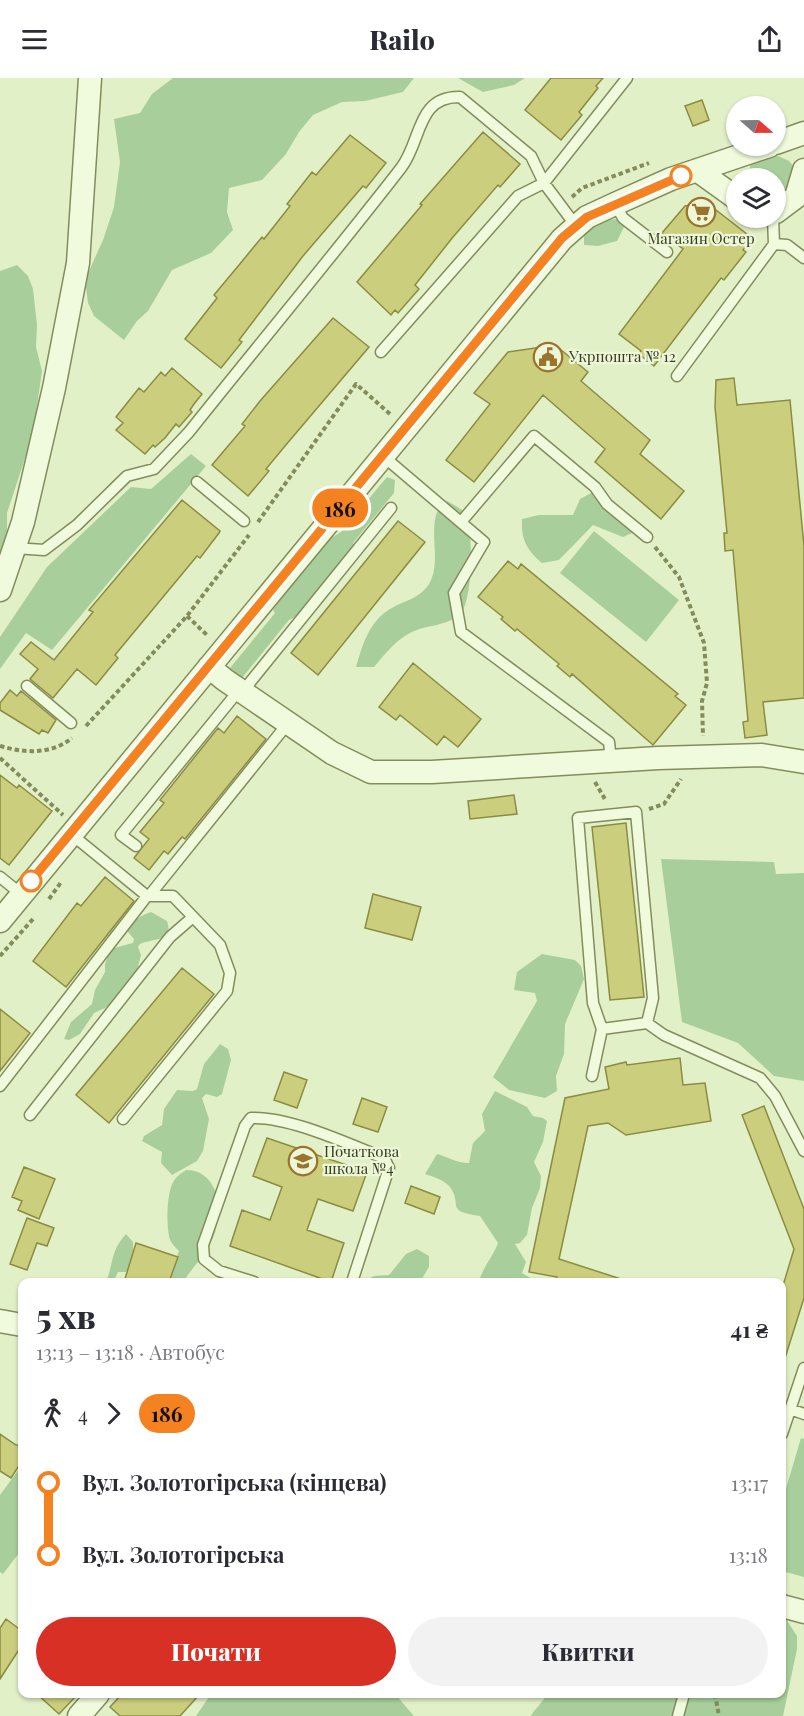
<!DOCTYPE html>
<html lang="uk">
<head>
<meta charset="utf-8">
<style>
  :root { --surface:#fff; --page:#f2f2f3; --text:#2b2b33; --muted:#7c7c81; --accent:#d93025 }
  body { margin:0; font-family:"Playfair Display",serif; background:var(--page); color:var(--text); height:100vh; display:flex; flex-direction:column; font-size:22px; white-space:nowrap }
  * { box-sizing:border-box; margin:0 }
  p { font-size:20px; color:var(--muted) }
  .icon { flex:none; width:33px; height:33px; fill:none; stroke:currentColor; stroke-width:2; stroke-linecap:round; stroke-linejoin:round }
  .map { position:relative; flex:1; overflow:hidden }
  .details { position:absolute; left:18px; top:1200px; width:768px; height:420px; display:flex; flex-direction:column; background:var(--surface); border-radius:12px; box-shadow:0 2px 4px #0004 }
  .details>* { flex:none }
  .badge { padding:0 12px; border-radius:20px; font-size:21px; line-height:39px }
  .needle { width:39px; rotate:110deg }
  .controls { position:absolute; left:726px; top:18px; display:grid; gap:12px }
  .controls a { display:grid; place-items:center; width:60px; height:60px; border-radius:50%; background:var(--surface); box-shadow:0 2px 4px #0004; font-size:30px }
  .map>.badge { position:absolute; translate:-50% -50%; box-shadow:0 0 0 3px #fff }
  .legs { display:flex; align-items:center; gap:9px; height:66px; padding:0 18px; font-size:20px }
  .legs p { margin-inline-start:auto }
  .summary { display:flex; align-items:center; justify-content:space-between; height:102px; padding:0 18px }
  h1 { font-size:33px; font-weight:800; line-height:45px }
  .button { display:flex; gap:12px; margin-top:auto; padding:12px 18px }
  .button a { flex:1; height:69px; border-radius:36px; background:var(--accent); color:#fff; font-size:24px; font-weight:800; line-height:69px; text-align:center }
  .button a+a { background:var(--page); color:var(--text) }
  ul { padding:0 18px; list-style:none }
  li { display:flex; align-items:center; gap:21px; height:72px; font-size:22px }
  li i { display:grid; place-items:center; width:9px; height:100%; margin:0 8px; background:currentColor }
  li i::after { content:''; width:15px; height:15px; margin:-8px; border:4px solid; border-radius:50%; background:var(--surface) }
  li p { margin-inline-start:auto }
  li:first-child i { background:linear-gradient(#0000 50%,currentColor 0) }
  li:last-child i { background:linear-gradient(currentColor 50%,#0000 0) }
  header { display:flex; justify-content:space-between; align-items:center; height:78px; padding:0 18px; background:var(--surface); font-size:27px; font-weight:800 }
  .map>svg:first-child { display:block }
  .green { fill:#a8cf9b }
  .building { fill:#cace7d; stroke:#8a8c41; stroke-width:1.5 }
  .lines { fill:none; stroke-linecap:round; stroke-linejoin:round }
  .lane-casing { stroke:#848c5c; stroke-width:13 }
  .street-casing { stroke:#848c5c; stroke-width:25 }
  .path { stroke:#848c5c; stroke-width:4; stroke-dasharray:4.5 3; stroke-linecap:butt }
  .lane { stroke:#f0fadc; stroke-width:10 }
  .street { stroke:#f0fadc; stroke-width:22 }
  .line-1-casing { stroke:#fff; stroke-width:14 }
  .line-1 { stroke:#f58220; stroke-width:9 }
  .stop-1-dot { fill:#fff; stroke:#f58220; stroke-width:3 }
  .labels { text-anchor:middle; stroke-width:4.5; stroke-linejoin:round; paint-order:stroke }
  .poi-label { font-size:15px; fill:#393c20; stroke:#ecf7d8; text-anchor:start }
</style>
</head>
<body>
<header><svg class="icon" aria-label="menu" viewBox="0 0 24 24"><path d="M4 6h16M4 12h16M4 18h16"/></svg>Railo<svg class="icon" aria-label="share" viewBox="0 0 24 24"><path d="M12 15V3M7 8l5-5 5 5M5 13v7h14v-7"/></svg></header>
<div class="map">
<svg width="804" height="1638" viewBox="0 0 804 1638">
  <rect width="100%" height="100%" fill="#e2f0c8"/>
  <path class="green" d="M173 0H414L403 14 365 23 342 24 313 37 299 54 286 76 262 102 229 110 227 134 233 152 211 175 172 192 148 233 137 243 124 262 94 238 88 225 85 202 103 162 114 129 120 84 114 41 140 35 152 16Z
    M458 0H525L514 7 483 14Z
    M776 77 789 83 795 90 787 111 776 117V100H746L751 86 768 78Z
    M615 141 625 147 617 163 598 168 584 167V155L601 144Z
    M17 187 28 198 33 211 37 247 36 269 42 293 33 356 7 435V472L0 486V193Z
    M191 376 206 388 52 572 26 555 0 591V559L47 489 131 409 151 411Z
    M387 399 395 402 394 415 353 465 355 468 301 536 289 542 242 600 230 590 275 535 273 532 314 476 326 463 341 454Z
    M595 413 639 452 623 459 593 447 559 482 542 485C526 471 521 461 522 441L539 437H573L580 421Z
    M447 423C452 426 459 429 463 433 475 446 473 521 461 535 448 549 426 546 410 555 395 563 385 576 374 589H356C362 569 368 546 387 533 401 523 419 522 429 506 441 485 430 459 436 437 437 432 444 427 447 423Z
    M594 453 679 522 646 564 560 495Z
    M661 781 774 784 776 796 804 795V1003L774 998 738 965 682 944Z
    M151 834 167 843C174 864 154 860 140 866L138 869 141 877 138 889 114 926 94 935 80 956 69 962 64 961 71 944 92 926 95 912 105 894V886L109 875 114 870 133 865 134 861 127 853C133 842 140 838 151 834Z
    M542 876 575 882 581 888 584 901 565 946 564 976 556 998 557 1013 545 1020 509 1012 493 999 537 923 535 915 514 912 517 894Z
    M220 966 228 971 231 982 222 1016 217 1019 206 1016 202 1020 209 1041 203 1073 197 1083 172 1097 161 1085 162 1074 142 1063 144 1058 162 1047 164 1031 177 1012 193 1013 197 1011 204 986Z
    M495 1013 527 1029 533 1038 543 1040 547 1043 543 1064 534 1084 541 1098 540 1110 532 1130 527 1157 520 1165 515 1166 526 1184 522 1195 537 1204H479C482 1190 493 1179 498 1165L480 1138C444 1133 463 1127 450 1109 444 1102 434 1099 425 1096L437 1076C449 1079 456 1085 469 1085L473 1065 485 1053 482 1036Z
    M186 1092C208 1092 216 1110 220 1128L209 1137 217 1146C213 1170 198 1182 185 1201L186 1204H168L179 1173C175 1169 172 1166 170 1162 166 1149 166 1112 175 1101 178 1097 183 1094 186 1092Z
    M126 1156 133 1164V1185L126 1194H118L113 1204H106C114 1184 110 1174 126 1156Z
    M417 1171 429 1178V1189L420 1204H362L374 1198 389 1197 406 1176Z
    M801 1360 804 1361V1499L782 1493V1424Z
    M22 1387V1471L3 1496 0 1494V1417Z
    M782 1540 786 1541 797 1558V1571L783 1638H683L688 1616H782Z
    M211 1616H395L414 1638H196Z
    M546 1616H681L675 1638H531C535 1630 544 1624 546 1616Z"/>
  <path class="building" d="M551 0H603L596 8 598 10 579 34 582 37 561 62 525 32Z
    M702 22 709 42 693 48 685 28Z
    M483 54 520 86 500 109 498 107 453 159 415 207 419 211 398 235 395 232 391 237 357 204 422 127 420 126Z
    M350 57 386 85 366 110 363 108 303 178 239 262 242 264 221 290 185 261 217 220 214 217 239 187 262 159 264 161 290 128 287 126 312 94 316 97Z
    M707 125 752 160 743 172 746 174 724 202 721 200 654 288 639 276 641 273 619 256 683 171 662 155 685 128Z
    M333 240 369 269 285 368 266 391 269 393 248 418 212 387 245 348 242 346 260 323Z
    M555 267 588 294 581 303 650 362 640 376 684 413 661 441 595 384 605 371 543 317 474 404 446 382 490 326 474 315 508 274Z
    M172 290 202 316 194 326 190 332 192 334 179 349 176 346 165 360 155 369 153 367 145 376 116 352 123 345 116 339 139 310 144 314 161 294 165 298Z
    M734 300 737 327 790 322 804 468V620L763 624 767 657 745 660 743 644 748 643 741 564 733 472 725 473 724 455H727L715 329 716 302Z
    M182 422 220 453 219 455 200 480 197 478 115 577 118 580 96 607 77 591 53 620 30 601 38 591 20 576 31 564 54 582 93 534 89 532Z
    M398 443 425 464 318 597 291 575Z
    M508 483 518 491 521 486 678 616 675 618 686 627 653 667 572 596 570 599 557 588 559 586 517 551 515 553 501 541 503 539 478 519Z
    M413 585 481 641 458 669 444 658 437 667 400 637 396 642 379 629Z
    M10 612 17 618 21 613 56 642 48 655 42 652 39 656 0 632V625Z
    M237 638 266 661 185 761 182 759 168 776 164 773 149 792 134 780 149 761 140 754 164 725 160 722 218 650 224 655Z
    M0 697 17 710 19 707 52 733 9 787 0 780Z
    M514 717 517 736 470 741 468 723Z
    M626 745 644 919 610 922 592 749Z
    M105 799 134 823 66 909 33 883 77 825 81 828Z
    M373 816 421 829 412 862 365 850Z
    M182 890 214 916 109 1045 76 1017Z
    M0 931 30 955 0 993Z
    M680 980 683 1007 705 1005 711 1043 626 1057 608 1045 588 1048 559 1181 621 1201 620 1204H555L557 1199 529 1194 565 1020 609 1011 605 989 626 984 627 987Z
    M284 994 307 1002 297 1030 274 1022Z
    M362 1020 387 1029 378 1054 353 1046Z
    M764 1028 804 1131V1220L785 1280H782V1211L794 1171 742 1037Z
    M267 1060 367 1094 353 1133 318 1121 307 1152 344 1165 331 1204 230 1168 242 1132 270 1142 282 1109 253 1098Z
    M24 1089 55 1101 39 1141 18 1132 22 1123 12 1119Z
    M411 1108 440 1119 434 1136 405 1125Z
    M27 1140 54 1150 47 1168 37 1165 27 1192 10 1186Z
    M136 1165 178 1179 169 1204H124Z
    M0 1356 16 1367H22V1383L11 1400 0 1393Z
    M6 1541 22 1553V1567L0 1601V1550Z
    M37 1616H78L59 1636Z
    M122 1616H200L180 1638H120L110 1629Z"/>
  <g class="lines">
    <g class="lane-casing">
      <path id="lane" d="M615 126 623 140 667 174
        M774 166 787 167 804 180
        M381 274 518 118 544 105 627 0
        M677 298 774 166 773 140
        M383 378 484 464 454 515 461 554 609 664 611 683
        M197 404 244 443
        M461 444 534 358 595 409 607 426 647 459
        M14 470 44 472 77 447 127 398 154 391 189 354C259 266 332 179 401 90 422 63 416 18 460 19L531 78 544 105 576 148
        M27 608 71 645
        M243 613 391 430
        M136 768 121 757 240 611
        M0 799 21 816
        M149 818 289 644
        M602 951 593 925 578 740 636 734 653 920 647 945
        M592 998 602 951 647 945 664 957 760 1000 775 1018 804 1073
        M0 1008 147 818 71 756
        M30 1037 170 859 193 839
        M123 1041 227 913 230 895 220 867 173 818H147
        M254 1204 219 1193 204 1181 203 1167 245 1048 251 1040C289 1038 348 1066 384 1080L389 1090 352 1204
        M790 1331 804 1336
        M782 1356 804 1290
        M678 1638 684 1616"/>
    </g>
    <g class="street-casing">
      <path id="street" d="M776 65 804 55
        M697 92 736 120
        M776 134 796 119 804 92
        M0 512 23 444 54 310 78 185 90 0
        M209 589 225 602 332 675 371 694H432L658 680 762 677 804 684
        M0 843 562 161 587 139 615 126 671 101 769 68
        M0 1243 22 1247
        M782 1528 804 1534
        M79 1638 98 1616"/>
    </g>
    <path class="path" d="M572 119 582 110 649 85
      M258 444 356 306 390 336
      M655 469 679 499 704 565 707 605 702 623 703 658
      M187 538 208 558
      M86 648 187 538 249 457
      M0 668C24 675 51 677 72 660
      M0 680 63 737
      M595 704 606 723
      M649 731 664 726 681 701
      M49 821 62 803
      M0 878 33 841
      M715 1616 719 1638"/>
    <use href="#lane" class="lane"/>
    <use href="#street" class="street"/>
  </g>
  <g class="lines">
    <g class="line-1-casing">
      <path id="line-1" d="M31 803 562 160 587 139 681 98"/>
    </g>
    <use href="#line-1" class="line-1"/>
  </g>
  <defs>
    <g id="supermarket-ring" transform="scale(1.5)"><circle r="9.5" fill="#ecf7d8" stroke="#9d722b" stroke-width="1.5"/><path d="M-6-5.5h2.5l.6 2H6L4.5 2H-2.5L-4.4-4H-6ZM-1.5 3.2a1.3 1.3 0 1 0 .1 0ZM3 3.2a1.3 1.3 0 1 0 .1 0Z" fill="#9d722b"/></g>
    <g id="civic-ring" transform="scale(1.5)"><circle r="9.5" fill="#ecf7d8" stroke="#9d722b" stroke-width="1.5"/><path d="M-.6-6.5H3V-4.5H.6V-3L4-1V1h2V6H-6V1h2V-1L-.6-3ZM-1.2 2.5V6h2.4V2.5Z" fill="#9d722b"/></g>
    <g id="school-ring" transform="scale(1.5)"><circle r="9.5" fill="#ecf7d8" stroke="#9d722b" stroke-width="1.5"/><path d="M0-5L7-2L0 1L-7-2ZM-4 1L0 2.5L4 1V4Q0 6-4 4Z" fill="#9d722b"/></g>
  </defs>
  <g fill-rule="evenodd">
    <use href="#supermarket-ring" x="701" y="134"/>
    <use href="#civic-ring" x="548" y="279"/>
    <use href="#school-ring" x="303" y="1083"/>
  </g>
  <g class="stop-1-dot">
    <circle cx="681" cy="98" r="10"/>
    <circle cx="31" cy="803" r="10"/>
  </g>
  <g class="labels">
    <g class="poi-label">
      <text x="701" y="166" text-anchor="middle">Магазин Остер</text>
      <text x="569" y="284">Укрпошта № 12</text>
      <text x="324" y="1079">Початкова<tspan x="324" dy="17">школа №4</tspan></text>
    </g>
  </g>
</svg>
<div class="controls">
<a><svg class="needle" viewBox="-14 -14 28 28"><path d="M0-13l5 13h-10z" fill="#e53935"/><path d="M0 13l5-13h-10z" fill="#7c7c81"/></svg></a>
<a><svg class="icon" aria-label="layers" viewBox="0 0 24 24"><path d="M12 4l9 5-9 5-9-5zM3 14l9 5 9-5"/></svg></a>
</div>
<b class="badge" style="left:340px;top:430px;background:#f58220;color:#111">186</b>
<section class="details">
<div class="summary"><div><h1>5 хв</h1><p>13:13 – 13:18 · Автобус</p></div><b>41 ₴</b></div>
<div class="legs"><svg class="icon" aria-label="walk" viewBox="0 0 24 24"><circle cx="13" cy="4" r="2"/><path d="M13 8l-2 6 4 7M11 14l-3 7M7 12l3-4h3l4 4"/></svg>4<svg class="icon" aria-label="forward" viewBox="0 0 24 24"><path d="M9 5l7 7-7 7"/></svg><b class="badge" style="background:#f58220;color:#111">186</b></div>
<ul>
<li><i style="color:#f58220"></i><b>Вул. Золотогірська (кінцева)</b><p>13:17</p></li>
<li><i style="color:#f58220"></i><b>Вул. Золотогірська</b><p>13:18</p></li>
</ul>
<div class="button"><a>Почати</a><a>Квитки</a></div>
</section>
</div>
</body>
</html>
